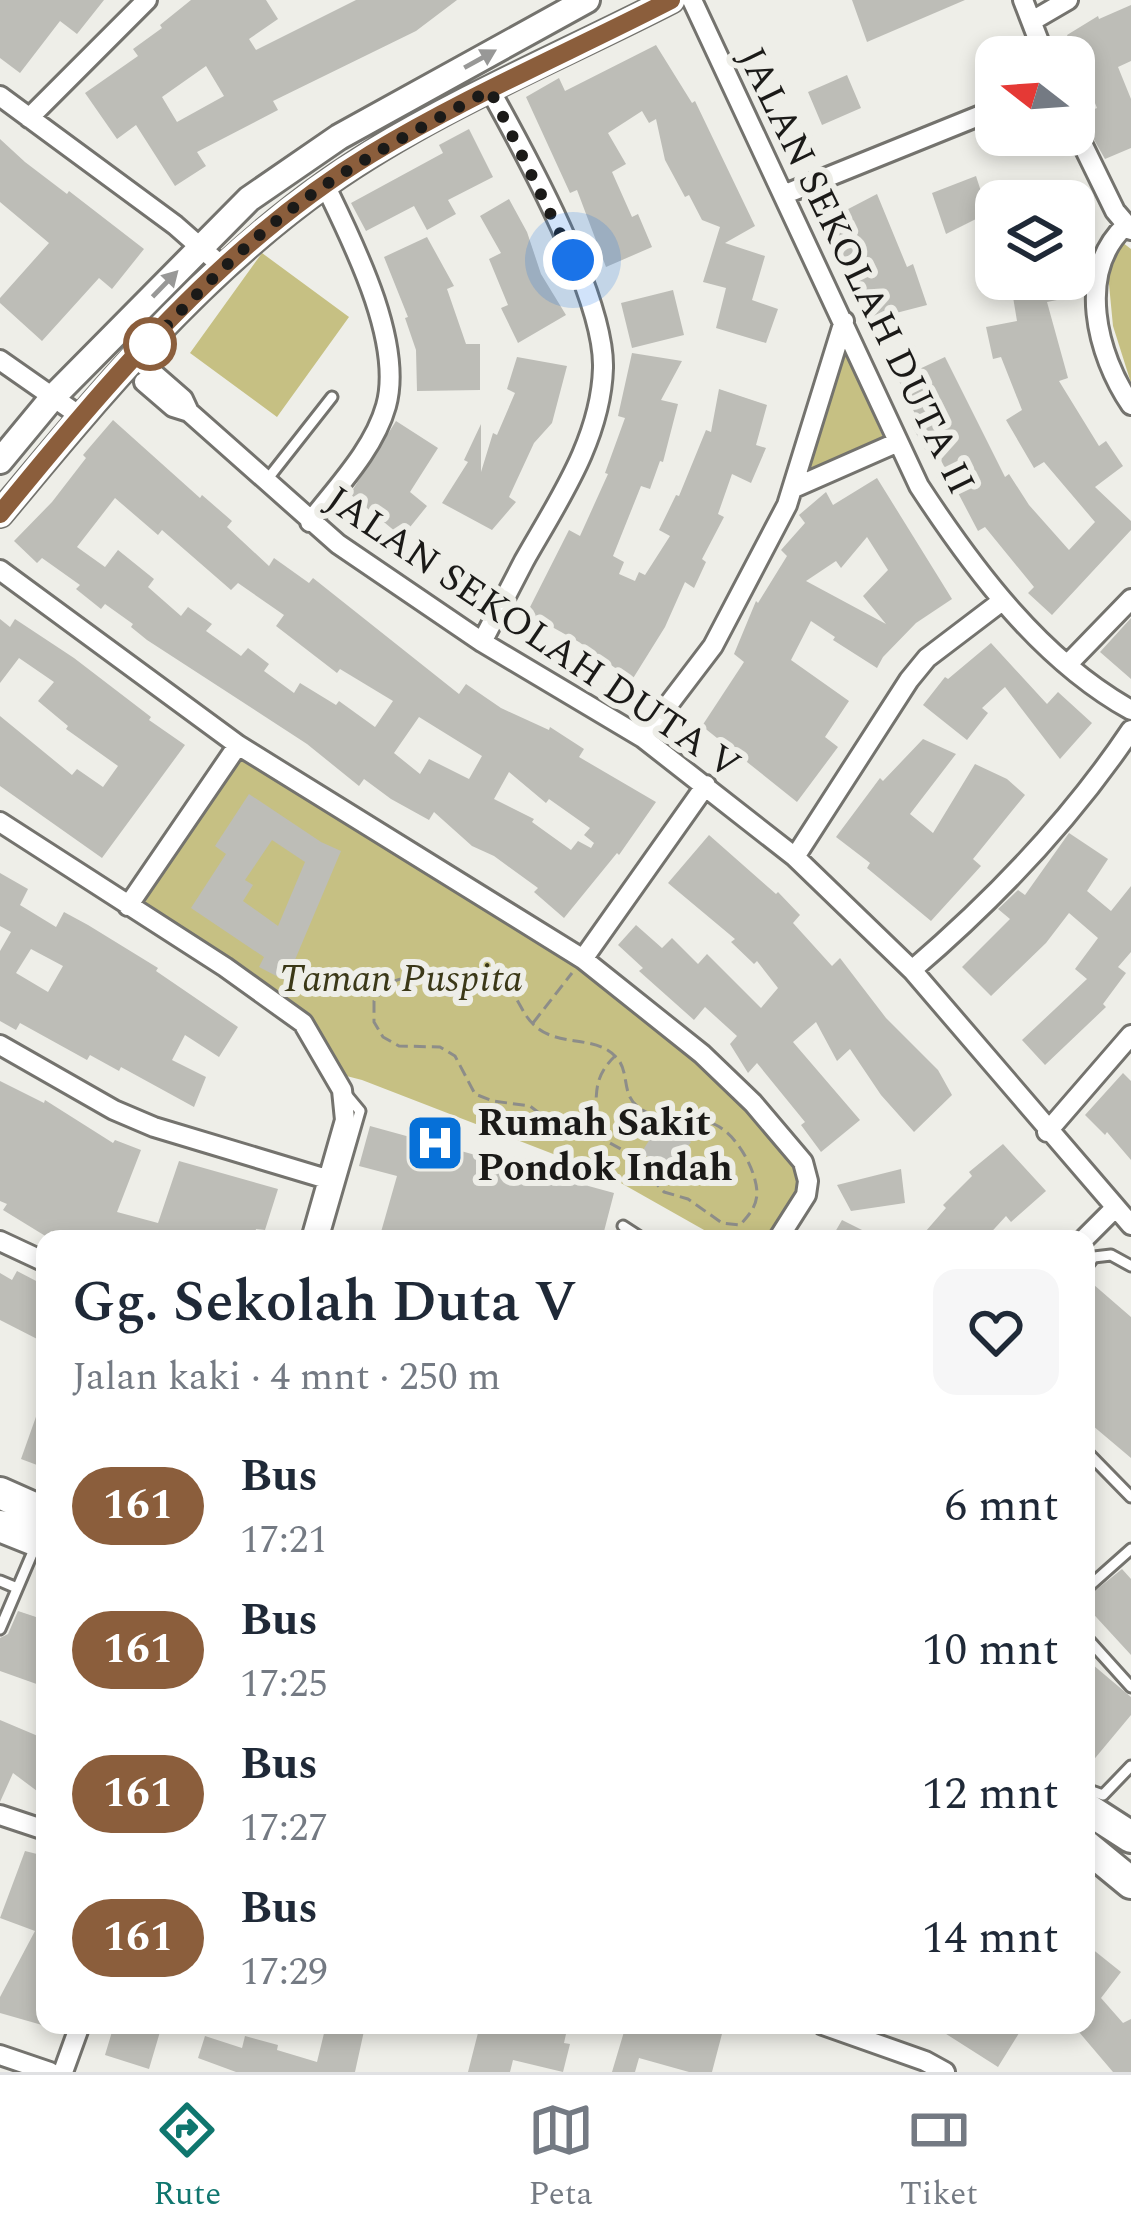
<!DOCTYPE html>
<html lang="id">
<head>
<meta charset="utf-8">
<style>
  :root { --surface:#fff; --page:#f6f6f7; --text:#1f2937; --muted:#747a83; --line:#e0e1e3; --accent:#0f766e }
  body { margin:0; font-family:Spectral,serif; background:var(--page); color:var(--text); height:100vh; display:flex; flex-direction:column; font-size:45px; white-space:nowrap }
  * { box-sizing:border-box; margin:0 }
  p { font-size:39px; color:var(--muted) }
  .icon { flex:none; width:66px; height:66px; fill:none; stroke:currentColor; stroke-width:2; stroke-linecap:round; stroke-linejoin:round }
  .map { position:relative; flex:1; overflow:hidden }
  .sheet { position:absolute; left:36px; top:1230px; width:1059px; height:804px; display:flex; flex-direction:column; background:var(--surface); border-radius:24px; box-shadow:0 6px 18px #0003 }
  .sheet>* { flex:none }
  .badge { padding:0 24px; border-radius:39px; font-size:42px; line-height:78px }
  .needle { width:78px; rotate:287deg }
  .buttons { position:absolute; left:975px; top:36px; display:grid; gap:24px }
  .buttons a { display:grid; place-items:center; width:120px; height:120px; border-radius:24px; background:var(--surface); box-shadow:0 6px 18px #0003; font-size:60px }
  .you { position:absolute; width:60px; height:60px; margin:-30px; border:9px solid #fff; border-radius:50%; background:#1a73e8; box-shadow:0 0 0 18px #1a73e833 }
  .map>.badge { position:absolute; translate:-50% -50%; box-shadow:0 0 0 6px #fff }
  .round { display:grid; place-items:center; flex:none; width:126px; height:126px; border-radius:24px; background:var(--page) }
  .summary { display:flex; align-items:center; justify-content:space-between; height:204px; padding:0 36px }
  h1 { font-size:57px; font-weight:600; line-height:90px }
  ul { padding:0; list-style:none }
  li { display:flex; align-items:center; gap:36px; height:144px; padding:0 36px }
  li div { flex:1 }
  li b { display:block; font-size:45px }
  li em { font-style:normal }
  li .badge { min-width:132px; font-weight:700; text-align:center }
  .tab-bar { display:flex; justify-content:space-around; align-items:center; height:168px; border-top:3px solid var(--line); background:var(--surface); font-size:33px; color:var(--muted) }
  .tab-bar a { display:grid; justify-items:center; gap:6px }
  .tab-bar .current { color:var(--accent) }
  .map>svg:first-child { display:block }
  .green { fill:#c6c083 }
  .building { fill:#bdbdb7; fill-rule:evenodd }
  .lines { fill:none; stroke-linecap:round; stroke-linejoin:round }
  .service-casing { stroke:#74736e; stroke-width:15 }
  .minor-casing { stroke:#74736e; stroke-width:24 }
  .tertiary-casing { stroke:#74736e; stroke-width:30 }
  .trunk-casing { stroke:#74736e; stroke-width:36 }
  .path { stroke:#8d8d89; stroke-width:3; stroke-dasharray:12 6; stroke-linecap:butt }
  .service { stroke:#fff; stroke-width:9 }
  .minor { stroke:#fff; stroke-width:18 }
  .tertiary { stroke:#fff; stroke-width:24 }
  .trunk { stroke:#fff; stroke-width:30 }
  .oneway { fill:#989897 }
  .line-casing { stroke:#fff; stroke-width:27 }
  .line { stroke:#8b5e3c; stroke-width:18 }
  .walk { stroke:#1b1a18; stroke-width:12; stroke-dasharray:0 21.6 }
  .stop-dot { fill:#fff; stroke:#8b5e3c; stroke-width:6 }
  .labels { text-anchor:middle; stroke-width:12; stroke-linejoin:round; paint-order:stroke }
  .street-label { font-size:39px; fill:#1b1a18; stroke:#eeeee8 }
  .park-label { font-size:39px; font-style:italic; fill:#3b3817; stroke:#eeeee8 }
  .poi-label { font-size:39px; font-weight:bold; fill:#1b1a18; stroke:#eeeee8; text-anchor:start }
</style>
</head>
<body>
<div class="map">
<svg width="1131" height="2072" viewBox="0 0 1131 2072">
  <rect width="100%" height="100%" fill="#eeeee8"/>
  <path class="green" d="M1118 239 1131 249V383L1113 326 1108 274Z
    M262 253 349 317 277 417 190 353Z
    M844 348 883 437 807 472Z
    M237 741 576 956 701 1055 801 1162 794 1216 777 1239H720L605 1174 362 1080 331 1072 301 1025 123 906Z"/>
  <path class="building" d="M0 0H104L77 34 60 21 20 73 0 58Z
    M191 0H266L278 19 249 39 256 50 356 0H457L416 31 273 101 278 110 197 152 206 166 175 186 136 125 117 139 85 93 138 56 133 49 162 28 160 25ZM206 66 224 96 177 122 162 97Z
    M852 0H965L867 42Z
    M1131 5V61L1118 67 1131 99V148L1105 159 1080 115 1097 108 1067 35 1098 16 1099 19Z
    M656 45 692 103 695 101 755 226 725 243 765 256 752 300 778 309 766 343 716 328 726 288 703 282 720 227 702 220 689 195 685 197 665 160 656 119 649 123 642 111 608 133 626 164 612 172 632 217 638 214 652 247 606 267 577 190 570 193 526 97 559 78 565 91Z
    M847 75 861 108 822 125 808 92Z
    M469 129 493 177 448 200 456 214 427 230 414 206 366 231 351 203 443 153 439 145Z
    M0 139 25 162 67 194 69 191 144 249 112 289 99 278 42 341 0 303V298L49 243 0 202Z
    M976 176 988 213 946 234 932 193Z
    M877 194 907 267 913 264 927 305 869 320 851 290 829 219Z
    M509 199 527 232 541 274 566 315 518 343 501 308 508 305 489 259 501 253 480 216Z
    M427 237 454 286 447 289 466 344H480V390L417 391 416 350 405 318 408 317 384 257Z
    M1010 279H1052L1057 300 1047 302 1068 378 1059 381 1099 446 1106 441 1123 466 1095 487 1131 521V530L1052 615 1028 593 1034 587 985 527 978 531 935 449 927 453 912 426 919 422 898 379 945 357 1005 477 1009 474 1029 505 1069 550 1095 522 1044 462 1034 468 1006 420 1022 410 1001 357 993 359 986 327 1017 321Z
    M673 290 684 335 632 348 621 303Z
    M632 353 682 361 661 400 678 404 663 462 660 461 650 489 641 486 613 556 624 562 619 574 635 581 639 572 645 575 670 536 659 530 676 495 679 496 706 430 711 432 719 389 767 405 756 445 766 448 751 483 732 474 718 514 724 517 702 559 706 562 694 588 685 582 665 627 632 680 579 642 527 613 569 530 580 536 608 474 605 473 625 418 618 416Z
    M517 357 567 366 552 423 534 443 509 497 516 502 492 530 442 503 468 462 464 460 481 424V472L493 433 497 435 515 393 507 389Z
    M113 420 200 498 202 495 232 521 227 527 269 566 274 558 309 583 313 578 459 694 466 684 501 708 549 730 550 727 584 749 579 757 656 802 619 855 617 853 564 918 534 892 538 888 494 856 472 846 434 812 429 820 391 799 364 779 359 786 307 744 147 640 131 627 133 624 105 604 101 609 76 589 80 585 42 558 37 563 14 541 52 502 86 458 83 455ZM115 498 158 535 162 530 231 590 238 583 284 615 276 626 337 673 340 669 393 701 375 727 339 701 336 705 300 683 294 693 264 671 269 664 248 648 241 656 206 631 212 624 188 607 181 616 148 587 154 579 118 550 105 567 77 547ZM419 717 482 756 469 779 429 759 420 774 394 753ZM509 772 546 803 549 799 590 828 584 835 594 843 591 848 578 841 571 850 532 822 534 819 494 799Z
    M396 421 438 448 410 492 427 506 402 537 350 494Z
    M877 478 952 599 916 623 883 657 877 668 833 640 835 637 811 621 791 660 849 701 825 737 838 747 797 802 702 726 744 662 734 654 756 601 758 603 787 556 781 550 805 523 799 515 826 492 833 505ZM867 537 888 570 863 596 886 624 806 581 836 561 841 568Z
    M1131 618V679L1100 652Z
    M0 619 10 627 15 619 74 658 151 717 149 720 185 745 102 858 0 786V716L72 775 77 769 103 787 118 766 66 729 68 726 38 701 54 682 19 658 0 683Z
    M991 643 1047 704 1058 692 1092 723 1060 759 1005 687 982 708 988 713 967 740 923 705 945 677 948 679Z
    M923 739 956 754 910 814 933 833 975 764 1007 779 1025 795 973 859 981 866 931 921 867 868 870 863 836 837 880 778 883 781Z
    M249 794 321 842 341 851 286 981 259 967 264 957 191 908 226 854 215 846ZM272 840 305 862 278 926 243 901 253 885 245 880Z
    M1069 833 1108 859 1087 891 1111 911 1131 886V952L1118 967 1126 973 1103 1004 1106 1007 1045 1065 1022 1040 1087 979 1075 969 1098 938 1069 913 1046 943 991 996 962 967 1010 919 998 909 1018 890 1025 895Z
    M709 835 776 894 778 892 800 915 793 923 832 966 840 958 886 1018 938 1070 952 1095 914 1132 881 1095 850 1049 837 1061 816 1022 793 1042 860 1120 821 1152 801 1125 805 1122 757 1063 748 1073 730 1044 737 1036 705 1007 694 1020 639 971 643 968 618 945 636 925 662 948 672 938 698 964 707 954 761 1008 778 988 757 961 754 964 731 942 735 939 668 883Z
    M0 873 28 889 20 905 56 927 64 912 88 925 158 968 156 971 238 1027 219 1057 185 1035 172 1060 206 1077 194 1107 121 1067 119 1071 90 1055 87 1060 20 1023 16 1030 0 1021V951L11 932 0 926ZM31 949 63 966 48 992 16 973Z
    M1123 1073 1131 1081V1160L1107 1132 1105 1135 1085 1115Z
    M0 1081 44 1103 45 1100 113 1143 115 1140 141 1150 117 1212 158 1223 179 1161 278 1189 265 1230 256 1229 254 1239H67L51 1231 47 1237 3 1210 7 1204 0 1201Z
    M661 1122 691 1142 672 1172 641 1153Z
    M370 1126 614 1193 602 1239H379L397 1176 359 1166Z
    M1003 1144 1046 1191 1011 1222 1006 1216 985 1239H919L946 1208 943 1205 972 1176 969 1172Z
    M901 1169 905 1203 851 1211 837 1185Z
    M842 1220 880 1239H831Z
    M17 1271 40 1283 37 1288 45 1290V1343L0 1320V1273L12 1280Z
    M1086 1278 1131 1317V1458L1086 1420Z
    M43 1397 45 1398V1468L21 1459Z
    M1122 1569 1131 1579V1655L1086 1606V1598Z
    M18 1611 45 1620V1687L0 1671V1638L8 1634Z
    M1086 1659 1131 1697V1715L1086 1769Z
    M0 1720 45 1739V1797L13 1773 0 1802Z
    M25 1851 45 1856 42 2025 0 2013V1997L35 1931 0 1918Z
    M1086 1944 1121 1972 1101 1998 1123 2023 1131 2019V2072H1113L1073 2025H1086Z
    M114 2025H162L149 2069 105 2055Z
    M326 2025 364 2031 355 2072H236L198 2058 205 2036 242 2048 245 2036 278 2045 277 2050 317 2062Z
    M480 2025H568L564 2043 570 2044 563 2072 513 2060 510 2072H468Z
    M626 2025H705L723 2030 712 2072H689L639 2058 635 2072H612Z
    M932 2025H1024L998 2067Z"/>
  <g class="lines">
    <g class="service-casing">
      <path id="service" d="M266 481 332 397
        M623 1226 643 1239
        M323 1239 360 1111 345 1093
        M1086 1267 1094 1257 1111 1255 1131 1266
        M1086 1451 1131 1497
        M0 1581 17 1588
        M1086 1589 1131 1549
        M0 1629 35 1547
        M1086 1637 1131 1687
        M1086 1789 1103 1795 1131 1766"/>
    </g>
    <g class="minor-casing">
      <path id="minor" d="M692 0 919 486C974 570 1041 660 1131 710
        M1023 0 1045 57
        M1032 21 1068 0
        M0 96 175 225 224 268
        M29 118 147 0
        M1074 127 1115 211 1131 230
        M783 195 996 109
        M1126 225C1075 272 1097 355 1131 405
        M136 358 183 399 189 412 338 544 482 642 643 738 795 857 912 970 1131 1225
        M0 360 80 416
        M144 382 173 407 189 412
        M796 487 896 443
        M310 522C337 487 374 449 386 406 404 342 352 241 325 185
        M0 570 238 745 583 959 702 1054 753 1103 803 1162 808 1181 806 1195 778 1239
        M482 642C496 615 510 588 524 561 558 501 601 439 603 368 605 298 525 153 490 90
        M1068 664 1131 599
        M643 738 713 646 787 505 844 321
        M0 822 225 967 303 1023 342 1090 345 1120 311 1239
        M795 857 909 680 927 658 1002 601
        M128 906 238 745
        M583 959 706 785
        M912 970C995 899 1070 821 1131 730
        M0 1045 114 1110 154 1127 330 1180
        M1047 1132 1131 1035
        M1084 1239 1115 1208
        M0 1241 45 1262
        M0 1815 45 1830
        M823 2025 925 2061 945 2072
        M0 2055 50 2072
        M63 2072 80 2025"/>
    </g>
    <g class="tertiary-casing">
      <path id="tertiary" d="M0 461 53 397 249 199 339 137 587 0
        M0 514C98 396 200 273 326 184 432 109 556 59 671 0"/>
    </g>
    <g class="trunk-casing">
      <path id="trunk" d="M0 1493 45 1513
        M0 1526 45 1544
        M1086 1808 1131 1837
        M1086 1846 1131 1883"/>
    </g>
    <path class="path" d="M407 977C423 982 441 997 457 996 474 995 481 977 499 982 516 988 520 1012 533 1024 556 1048 595 1034 616 1057 630 1071 621 1093 637 1106 659 1125 692 1114 716 1125 737 1135 757 1171 757 1194 756 1208 748 1216 740 1225L722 1223 688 1199 664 1192 628 1153 599 1137 580 1130 560 1129 530 1106 493 1101 475 1094 455 1056 440 1047 399 1046 383 1037 374 1022V1001L388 983Z
      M533 1023 572 973
      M582 1129C609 1108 582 1088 615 1056"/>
    <use href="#service" class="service"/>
    <use href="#minor" class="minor"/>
    <use href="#tertiary" class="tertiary"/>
    <use href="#trunk" class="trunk"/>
  </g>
  <defs><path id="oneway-solid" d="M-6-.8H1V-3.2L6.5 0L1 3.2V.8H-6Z" transform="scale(3)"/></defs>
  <g class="oneway">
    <use href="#oneway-solid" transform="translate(480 59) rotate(-29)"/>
    <use href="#oneway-solid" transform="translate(165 284) rotate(-46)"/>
  </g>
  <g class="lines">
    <g class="line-casing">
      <path id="line" d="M0 514C108 382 224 243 371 154 467 96 572 51 671 0"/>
    </g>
    <use href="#line" class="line"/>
    <path class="walk" d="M150 344 136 358C179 313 221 267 269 227 336 171 413 132 490 90L573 260"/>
  </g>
  <defs>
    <g id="hospital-square" transform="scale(3)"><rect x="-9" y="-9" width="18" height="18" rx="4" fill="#0670d8" stroke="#eeeee8"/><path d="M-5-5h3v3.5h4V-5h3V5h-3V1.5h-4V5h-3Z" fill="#fff"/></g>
  </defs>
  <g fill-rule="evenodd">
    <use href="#hospital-square" x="435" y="1143"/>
  </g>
  <circle class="stop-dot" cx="150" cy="344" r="24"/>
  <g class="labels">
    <g class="street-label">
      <text transform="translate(858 270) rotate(64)" y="14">JALAN SEKOLAH DUTA II</text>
      <text transform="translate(534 631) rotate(34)" y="14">JALAN SEKOLAH DUTA V</text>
    </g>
    <g class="park-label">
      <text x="401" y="991">Taman Puspita</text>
    </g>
    <g class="poi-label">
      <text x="477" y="1135">Rumah Sakit<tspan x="477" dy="45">Pondok Indah</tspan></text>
    </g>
  </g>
</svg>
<div class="buttons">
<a><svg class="needle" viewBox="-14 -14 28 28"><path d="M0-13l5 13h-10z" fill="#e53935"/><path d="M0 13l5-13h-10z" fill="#747a83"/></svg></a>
<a><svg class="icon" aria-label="layers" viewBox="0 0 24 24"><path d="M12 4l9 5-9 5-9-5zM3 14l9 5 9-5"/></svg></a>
</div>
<div class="you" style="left:573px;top:260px"></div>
<section class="sheet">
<div class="summary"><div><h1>Gg. Sekolah Duta V</h1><p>Jalan kaki · 4 mnt · 250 m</p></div><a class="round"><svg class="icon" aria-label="heart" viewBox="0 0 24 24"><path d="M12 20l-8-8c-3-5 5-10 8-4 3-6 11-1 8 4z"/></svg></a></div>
<ul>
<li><span class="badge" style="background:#8b5e3c;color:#fff">161</span><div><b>Bus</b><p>17:21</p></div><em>6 mnt</em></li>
<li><span class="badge" style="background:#8b5e3c;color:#fff">161</span><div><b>Bus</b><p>17:25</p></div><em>10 mnt</em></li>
<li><span class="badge" style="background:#8b5e3c;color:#fff">161</span><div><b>Bus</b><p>17:27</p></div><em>12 mnt</em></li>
<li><span class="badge" style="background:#8b5e3c;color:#fff">161</span><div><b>Bus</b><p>17:29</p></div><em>14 mnt</em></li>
</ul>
</section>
</div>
<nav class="tab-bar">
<a class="current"><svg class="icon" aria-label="directions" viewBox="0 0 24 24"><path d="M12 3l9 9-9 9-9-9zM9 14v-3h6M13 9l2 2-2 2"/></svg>Rute</a>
<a><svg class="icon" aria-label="map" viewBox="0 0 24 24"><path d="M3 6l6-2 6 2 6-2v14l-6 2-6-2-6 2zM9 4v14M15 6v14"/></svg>Peta</a>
<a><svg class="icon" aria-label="tickets" viewBox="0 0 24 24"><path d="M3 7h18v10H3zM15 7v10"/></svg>Tiket</a>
</nav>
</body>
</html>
